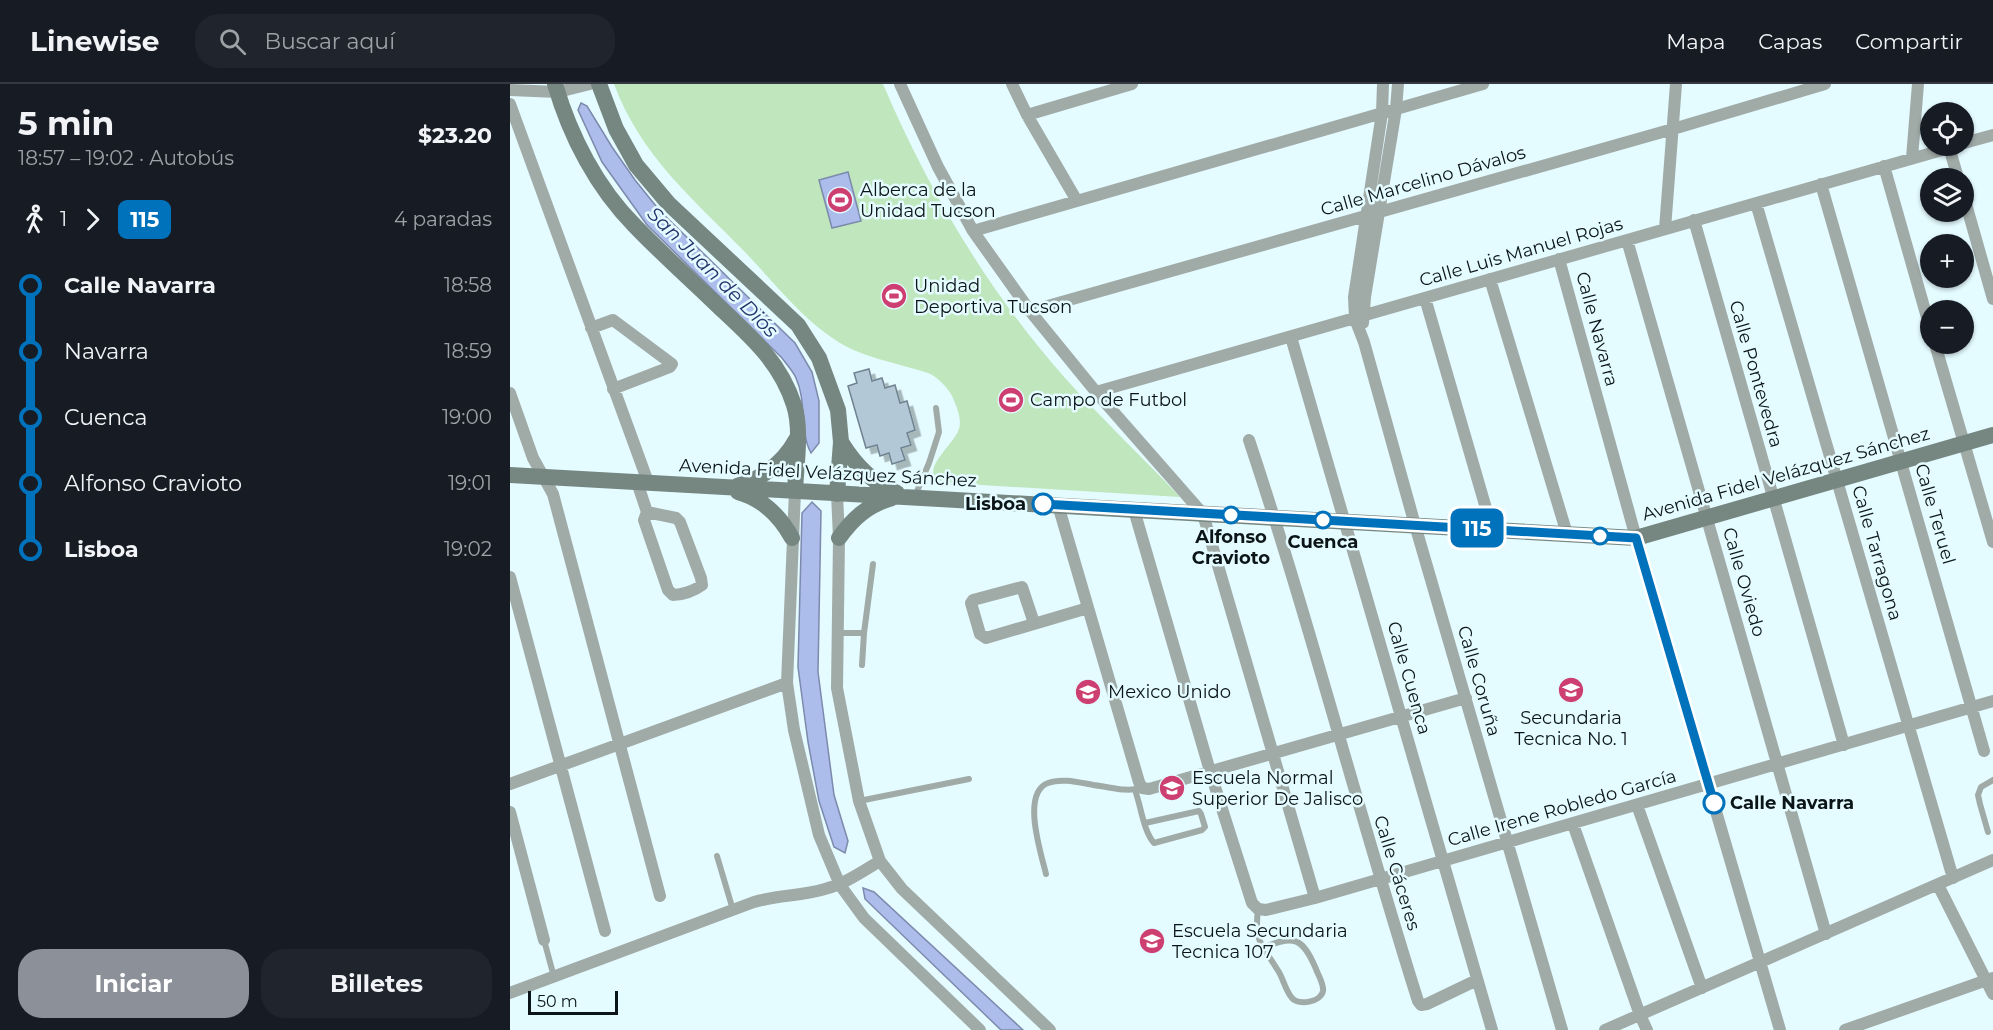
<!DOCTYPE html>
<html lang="es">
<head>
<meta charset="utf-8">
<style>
  :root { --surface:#171b24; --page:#20242c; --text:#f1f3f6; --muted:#9ea1a6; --line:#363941; --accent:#8c9099 }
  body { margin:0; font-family:Montserrat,sans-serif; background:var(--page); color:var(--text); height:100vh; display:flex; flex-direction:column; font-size:22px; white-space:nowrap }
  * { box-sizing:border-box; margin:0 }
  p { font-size:20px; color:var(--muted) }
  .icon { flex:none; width:33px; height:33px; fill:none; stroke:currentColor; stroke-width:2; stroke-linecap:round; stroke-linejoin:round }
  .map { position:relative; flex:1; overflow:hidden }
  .details { display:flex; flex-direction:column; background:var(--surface); width:510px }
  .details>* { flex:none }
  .badge { padding:0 12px; border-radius:9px; font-size:21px; line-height:39px }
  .tools { position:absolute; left:1410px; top:18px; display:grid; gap:12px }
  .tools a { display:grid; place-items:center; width:54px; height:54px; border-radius:50%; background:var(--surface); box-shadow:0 2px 4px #0004; font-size:30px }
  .scale { position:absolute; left:18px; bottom:15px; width:90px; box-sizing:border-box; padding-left:6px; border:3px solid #0b1517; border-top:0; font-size:16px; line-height:21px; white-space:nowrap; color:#0b1517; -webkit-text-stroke:4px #e4fbff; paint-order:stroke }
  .map>.badge { position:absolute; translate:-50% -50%; box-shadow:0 0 0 3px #fff }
  .legs { display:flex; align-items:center; gap:9px; height:66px; padding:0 18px; font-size:20px }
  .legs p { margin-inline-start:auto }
  .overview { display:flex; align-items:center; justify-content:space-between; height:102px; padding:0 18px }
  h1 { font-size:33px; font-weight:700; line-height:45px }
  .button { display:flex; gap:12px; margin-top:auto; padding:12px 18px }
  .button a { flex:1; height:69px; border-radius:24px; background:var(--accent); color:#fff; font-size:24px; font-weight:700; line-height:69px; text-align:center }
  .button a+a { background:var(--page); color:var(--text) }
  ul { padding:0 18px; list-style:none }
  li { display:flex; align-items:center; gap:21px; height:66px; font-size:22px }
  li i { display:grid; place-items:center; width:9px; height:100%; margin:0 8px; background:currentColor }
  li i::after { content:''; width:15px; height:15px; margin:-8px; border:4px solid; border-radius:50%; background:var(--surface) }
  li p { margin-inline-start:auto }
  li:first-child i { background:linear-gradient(#0000 50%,currentColor 0) }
  li:last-child i { background:linear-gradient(currentColor 50%,#0000 0) }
  header { display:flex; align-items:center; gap:36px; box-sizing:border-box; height:84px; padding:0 30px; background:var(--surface); border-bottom:2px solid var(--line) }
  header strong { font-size:28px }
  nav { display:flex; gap:33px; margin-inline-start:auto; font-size:21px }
  .search { width:420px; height:54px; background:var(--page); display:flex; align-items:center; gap:15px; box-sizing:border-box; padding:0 21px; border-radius:24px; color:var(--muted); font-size:22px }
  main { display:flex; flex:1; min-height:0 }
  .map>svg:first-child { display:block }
  .green { fill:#bfe6bd }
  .water { fill:#acbceb; stroke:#7c8aab; stroke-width:1.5 }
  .building { fill:#b3c8d6; stroke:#6f8390; stroke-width:1.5; filter:url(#shadow) }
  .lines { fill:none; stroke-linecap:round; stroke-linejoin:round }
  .lane { stroke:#a0aba8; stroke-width:6 }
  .street { stroke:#a0aba8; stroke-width:12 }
  .secondary { stroke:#768782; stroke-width:16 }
  .line-1-casing { stroke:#fff; stroke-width:14 }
  .line-1 { stroke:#0072bc; stroke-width:9 }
  .stop-1-dot { fill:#fff; stroke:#0072bc; stroke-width:3 }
  .labels { text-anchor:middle; stroke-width:5; stroke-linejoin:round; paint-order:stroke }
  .street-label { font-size:18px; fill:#0b1517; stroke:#e4fbff }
  .poi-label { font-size:18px; fill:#0b1517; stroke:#e4fbff; text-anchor:start }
  .stop-label { font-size:18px; font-weight:bold; fill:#0b1517; stroke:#e4fbff }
  .water-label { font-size:20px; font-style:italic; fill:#25346c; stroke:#e4fbff }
</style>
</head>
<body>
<header>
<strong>Linewise</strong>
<div class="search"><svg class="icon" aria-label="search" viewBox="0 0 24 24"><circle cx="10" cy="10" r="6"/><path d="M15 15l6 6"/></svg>Buscar aquí</div>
<nav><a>Mapa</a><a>Capas</a><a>Compartir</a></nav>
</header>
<main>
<section class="details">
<div class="overview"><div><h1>5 min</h1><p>18:57 – 19:02 · Autobús</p></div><b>$23.20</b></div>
<div class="legs"><svg class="icon" aria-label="walk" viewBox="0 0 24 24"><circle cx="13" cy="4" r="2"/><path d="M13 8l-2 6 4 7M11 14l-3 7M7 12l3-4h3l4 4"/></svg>1<svg class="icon" aria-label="forward" viewBox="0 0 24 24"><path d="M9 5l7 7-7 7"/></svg><b class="badge" style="background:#0072bc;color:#fff">115</b><p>4 paradas</p></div>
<ul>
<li><i style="color:#0072bc"></i><b>Calle Navarra</b><p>18:58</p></li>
<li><i style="color:#0072bc"></i><span>Navarra</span><p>18:59</p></li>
<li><i style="color:#0072bc"></i><span>Cuenca</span><p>19:00</p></li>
<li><i style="color:#0072bc"></i><span>Alfonso Cravioto</span><p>19:01</p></li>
<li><i style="color:#0072bc"></i><b>Lisboa</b><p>19:02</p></li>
</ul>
<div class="button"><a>Iniciar</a><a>Billetes</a></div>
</section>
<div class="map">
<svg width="1483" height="946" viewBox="0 0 1483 946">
  <defs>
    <filter id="shadow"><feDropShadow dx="5.5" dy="5.5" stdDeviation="0" flood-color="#0004"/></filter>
  </defs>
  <rect width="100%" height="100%" fill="#e4fbff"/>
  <path class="green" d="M104 0H373C418 106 478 207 555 294 592 335 632 373 670 413L439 399C401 392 443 363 449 345 452 335 447 324 443 314 439 305 428 293 418 289 385 278 350 274 321 253 288 230 262 196 234 167 182 114 131 72 104 0Z"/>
  <path class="water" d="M71 19 77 22 102 63 125 96 150 127 285 259 302 288 309 317V359L301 369C289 347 297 318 286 294 283 287 277 281 272 274L137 141 92 78 68 26Z
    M338 88 351 137 322 144 309 96Z
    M302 418 311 427 308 588 324 711 338 757 335 769 324 763 309 717 298 658 288 583 292 429Z
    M353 804 364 808 513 946H491L355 815Z"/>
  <path class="building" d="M359 285 362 297 372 294 375 304 385 301 390 319 397 317 405 346 397 349 401 361 391 364 395 376 382 380 379 369 370 372 367 361 356 364 338 302 347 299 344 289Z"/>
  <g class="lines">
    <path class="lane" d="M405 412 419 379 429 348 426 324
      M328 549H354
      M352 581 354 549 363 480
      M625 706C631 722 633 746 644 759L692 746 695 743 691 730 689 727 635 739
      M349 717 459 695
      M1478 748 1470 720 1468 711 1471 703 1483 696
      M207 772 223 826
      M536 790C531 769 511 709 538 699 553 693 574 700 590 702 604 704 617 708 631 704
      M748 826C744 857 751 859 767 885 773 893 775 906 782 914 789 922 811 918 813 907 814 900 808 891 806 885 793 854 784 850 753 864
      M34 856 44 893"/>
    <path class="street" d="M390 0 428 83 463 147 520 227 586 308 693 430 805 814
      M502 0 517 31 567 117
      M873 0 872 29 844 213 845 235 854 258 905 441 1052 946
      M0 6 48 8 80 0
      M0 20 138 398
      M517 31 622 0
      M1454 59 1483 51
      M1439 63 1448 94
      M1402 74 1408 0
      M1374 82 1420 244
      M1311 100 1474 667
      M1454 113 1483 215
      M1246 119 1443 794
      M1184 136 1334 661
      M1155 145 1166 0
      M463 147 973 0
      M1117 156 1316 850
      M1049 175 1126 454 1270 946
      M980 195 1057 450
      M915 214 982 445
      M520 227 1163 45 1315 0
      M853 239 855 213 886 25 888 0
      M81 244 103 236 162 280 160 283 103 305
      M781 253 982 946
      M1425 260 1483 458
      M586 308 1446 62
      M0 309 23 374 43 410 150 812
      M739 356C801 542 849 731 908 917L911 921 917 920 967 896
      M127 398 137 428 134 436 158 506 163 511C172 511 184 507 192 501L191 494 170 438 166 434 137 428
      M285 407 277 599 284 646 309 751 330 801 354 834 470 946
      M327 410 329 454 327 604 349 717 370 777 392 805 540 946
      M548 421 629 698 632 704 639 705 956 614
      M624 426 700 687 742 819 748 825 756 826 805 814 1483 617
      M0 493 95 847
      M524 539 512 503 463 516 461 519 470 550 476 554 578 524
      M0 700 277 599
      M1127 721 1192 904
      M0 728 34 856
      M1063 740 1130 931 1137 946
      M1428 801 1483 910
      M0 909 244 818C268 811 292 812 315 805 335 800 353 787 370 777
      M1095 946 1483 776
      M1335 946 1483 894"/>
    <path class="secondary" d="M45 0C60 52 87 104 125 142 151 169 180 195 207 221 240 252 270 277 284 321 292 345 286 382 285 407
      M89 0 106 45 126 81 158 119 288 241 309 274 328 326 331 358 327 410
      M331 358C345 381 362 399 387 409
      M0 391 1126 454 1483 351
      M227 402C254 394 274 378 287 354
      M228 408C253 415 270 432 282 454
      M329 454C343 434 358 421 382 414"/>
  </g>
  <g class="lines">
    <g class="line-1-casing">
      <path id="line-1" d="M533 420 1126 454 1204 719"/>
    </g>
    <use href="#line-1" class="line-1"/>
  </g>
  <defs>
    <g id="stadium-disc" transform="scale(1.35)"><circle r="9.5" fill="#cc3f70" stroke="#e4fbff"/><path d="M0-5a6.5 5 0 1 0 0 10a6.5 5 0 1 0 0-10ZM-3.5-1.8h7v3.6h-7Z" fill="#fff"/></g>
    <g id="school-disc" transform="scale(1.35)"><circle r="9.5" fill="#cc3f70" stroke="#e4fbff"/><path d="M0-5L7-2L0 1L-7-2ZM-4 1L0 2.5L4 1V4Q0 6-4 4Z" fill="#fff"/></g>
    <g id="university-disc" transform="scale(1.35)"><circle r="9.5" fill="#cc3f70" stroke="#e4fbff"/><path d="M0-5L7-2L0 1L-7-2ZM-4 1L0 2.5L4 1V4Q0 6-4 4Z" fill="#fff"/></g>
  </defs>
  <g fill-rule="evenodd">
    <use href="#stadium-disc" x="330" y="116"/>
    <use href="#stadium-disc" x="384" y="212"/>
    <use href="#stadium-disc" x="501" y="316"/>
    <use href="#school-disc" x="1061" y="606"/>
    <use href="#school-disc" x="578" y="608"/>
    <use href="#university-disc" x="662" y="704"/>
    <use href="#school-disc" x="642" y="857"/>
  </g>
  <g class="stop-1-dot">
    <circle cx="533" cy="420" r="10"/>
    <circle cx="721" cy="431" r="8"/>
    <circle cx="813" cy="436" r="8"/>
    <circle cx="1090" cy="452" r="8"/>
    <circle cx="1204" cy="719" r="10"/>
  </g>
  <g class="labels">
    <g class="street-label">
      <text transform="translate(913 97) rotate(-16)" y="6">Calle Marcelino Dávalos</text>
      <text transform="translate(1011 168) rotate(-16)" y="6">Calle Luis Manuel Rojas</text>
      <text transform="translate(1087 245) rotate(75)" y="6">Calle Navarra</text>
      <text transform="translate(1246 290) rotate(74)" y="6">Calle Pontevedra</text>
      <text transform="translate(318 389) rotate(3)" y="6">Avenida Fidel Velázquez Sánchez</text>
      <text transform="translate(1276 390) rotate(-16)" y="6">Avenida Fidel Velázquez Sánchez</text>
      <text transform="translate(1425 430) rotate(74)" y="6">Calle Teruel</text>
      <text transform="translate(1367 469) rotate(74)" y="6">Calle Tarragona</text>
      <text transform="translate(1234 498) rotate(74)" y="6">Calle Oviedo</text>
      <text transform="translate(899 594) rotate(74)" y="6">Calle Cuenca</text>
      <text transform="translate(969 597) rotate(74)" y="6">Calle Coruña</text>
      <text transform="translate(1052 724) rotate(-16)" y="6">Calle Irene Robledo García</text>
      <text transform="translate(887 789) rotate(73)" y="6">Calle Cáceres</text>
    </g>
    <g class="poi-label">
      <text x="350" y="112">Alberca de la<tspan x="350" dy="21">Unidad Tucson</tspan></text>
      <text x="404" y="208">Unidad<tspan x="404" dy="21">Deportiva Tucson</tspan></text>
      <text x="520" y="322">Campo de Futbol</text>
      <text x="598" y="614">Mexico Unido</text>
      <text x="1061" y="640" text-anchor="middle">Secundaria<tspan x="1061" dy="21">Tecnica No. 1</tspan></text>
      <text x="682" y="700">Escuela Normal<tspan x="682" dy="21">Superior De Jalisco</tspan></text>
      <text x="662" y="853">Escuela Secundaria<tspan x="662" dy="21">Tecnica 107</tspan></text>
    </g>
    <g class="stop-label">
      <text x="516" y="426" text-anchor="end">Lisboa</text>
      <text x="721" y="459">Alfonso<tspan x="721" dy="21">Cravioto</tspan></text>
      <text x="813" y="464">Cuenca</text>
      <text x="1220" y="725" text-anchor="start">Calle Navarra</text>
    </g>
    <g class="water-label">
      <text transform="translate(203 188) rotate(45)" y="7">San Juan de Diós</text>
    </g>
  </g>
</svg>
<div class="tools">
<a><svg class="icon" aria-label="locate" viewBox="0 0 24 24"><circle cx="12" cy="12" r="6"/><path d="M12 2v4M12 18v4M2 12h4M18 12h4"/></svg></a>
<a><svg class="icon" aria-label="layers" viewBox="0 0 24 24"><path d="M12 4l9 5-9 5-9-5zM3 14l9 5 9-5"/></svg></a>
<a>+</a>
<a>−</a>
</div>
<div class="scale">50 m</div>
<b class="badge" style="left:967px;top:444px;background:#0072bc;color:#fff">115</b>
</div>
</main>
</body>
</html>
